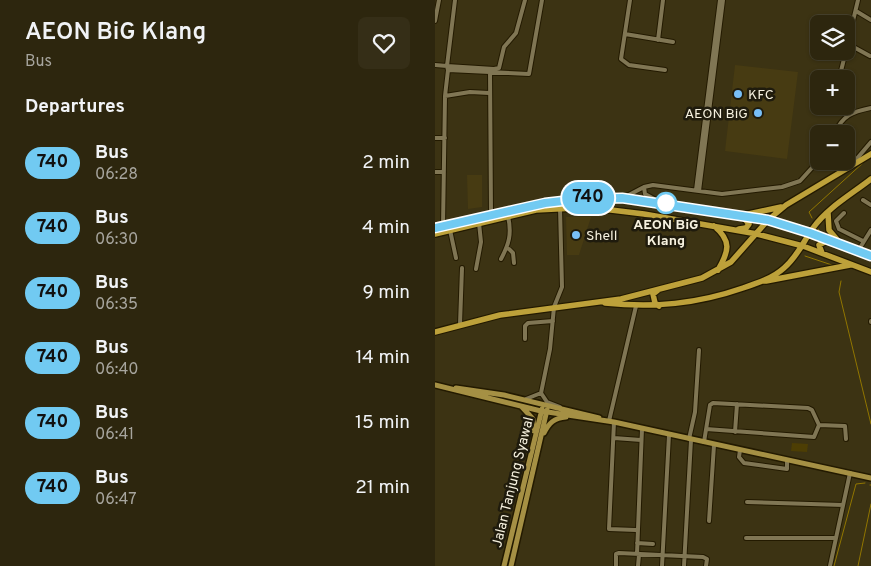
<!DOCTYPE html>
<html lang="en">
<head>
<meta charset="utf-8">
<style>
  :root { --surface:#2d260e; --page:#352e17; --text:#f1f3f6; --muted:#a7a59e; --line:#48432e }
  body { margin:0; font-family:Overpass,sans-serif; background:var(--page); color:var(--text); height:100vh; display:flex; flex-direction:column; font-size:19px; white-space:nowrap }
  * { box-sizing:border-box; margin:0 }
  p { font-size:16px; color:var(--muted) }
  .icon { flex:none; width:28px; height:28px; fill:none; stroke:currentColor; stroke-width:2; stroke-linecap:round; stroke-linejoin:round }
  .map { position:relative; flex:1; overflow:hidden }
  .side { display:flex; flex-direction:column; background:var(--surface); width:435px }
  .side>* { flex:none }
  .badge { padding:0 10px; border-radius:16px; font-size:18px; line-height:32px }
  .tools { position:absolute; left:375px; top:15px; display:grid; gap:10px }
  .tools a { display:grid; place-items:center; width:45px; height:45px; border-radius:8px; background:var(--surface); box-shadow:0 1px 4px #0004,0 0 0 1px var(--line); font-size:25px }
  .map>.badge { position:absolute; translate:-50% -50%; box-shadow:0 0 0 2px #fff }
  h2 { padding:0 25px; font-size:19px; line-height:45px }
  .round { display:grid; place-items:center; flex:none; width:52px; height:52px; border-radius:8px; background:var(--page) }
  .overview { display:flex; align-items:center; justify-content:space-between; height:85px; padding:0 25px }
  h1 { font-size:24px; font-weight:600; line-height:38px }
  ul { padding:0; list-style:none }
  li { display:flex; align-items:center; gap:15px; height:65px; padding:0 25px }
  li div { flex:1 }
  li b { display:block; font-size:19px }
  li em { font-style:normal }
  li .badge { min-width:55px; font-weight:700; text-align:center }
  main { display:flex; flex:1; min-height:0 }
  .map>svg:first-child { display:block }
  .built { fill:#473b12 }
  .green { fill:#4d3e04 }
  .lines { fill:none; stroke-linecap:round; stroke-linejoin:round }
  .stream { stroke:#917600; stroke-width:1 }
  .minor-casing { stroke:#231a00; stroke-width:6 }
  .major-casing { stroke:#231a00; stroke-width:8 }
  .highway-casing { stroke:#231a00; stroke-width:8 }
  .minor { stroke:#807654; stroke-width:4 }
  .major { stroke:#a59044; stroke-width:5 }
  .highway { stroke:#bda13a; stroke-width:5.5 }
  .line-casing { stroke:#fff; stroke-width:11 }
  .line { stroke:#71caf2; stroke-width:8 }
  .poi-dot { fill:#78bff7; stroke:#1f1b0d; stroke-width:2 }
  .stop-dot { fill:#fff; stroke:#71caf2; stroke-width:2.5 }
  .labels { text-anchor:middle; stroke-width:5; stroke-linejoin:round; paint-order:stroke }
  .poi-label { font-size:14px; fill:#f6f1df; stroke:#1f1b0d; text-anchor:start }
  .stop-label { font-size:14px; font-weight:bold; fill:#f6f1df; stroke:#1f1b0d }
  .street-label { font-size:14px; fill:#f6f1df; stroke:#1f1b0d }
</style>
</head>
<body>
<main>
<section class="side">
<div class="overview"><div><h1>AEON BiG Klang</h1><p>Bus</p></div><a class="round"><svg class="icon" aria-label="heart" viewBox="0 0 24 24"><path d="M12 20l-8-8c-3-5 5-10 8-4 3-6 11-1 8 4z"/></svg></a></div>
<h2>Departures</h2>
<ul>
<li><span class="badge" style="background:#71caf2;color:#111">740</span><div><b>Bus</b><p>06:28</p></div><em>2 min</em></li>
<li><span class="badge" style="background:#71caf2;color:#111">740</span><div><b>Bus</b><p>06:30</p></div><em>4 min</em></li>
<li><span class="badge" style="background:#71caf2;color:#111">740</span><div><b>Bus</b><p>06:35</p></div><em>9 min</em></li>
<li><span class="badge" style="background:#71caf2;color:#111">740</span><div><b>Bus</b><p>06:40</p></div><em>14 min</em></li>
<li><span class="badge" style="background:#71caf2;color:#111">740</span><div><b>Bus</b><p>06:41</p></div><em>15 min</em></li>
<li><span class="badge" style="background:#71caf2;color:#111">740</span><div><b>Bus</b><p>06:47</p></div><em>21 min</em></li>
</ul>
</section>
<div class="map">
<svg width="436" height="566" viewBox="0 0 436 566">
  <rect width="100%" height="100%" fill="#3c3313"/>
  <path class="built" d="M300 65 363 72 352 159 290 151Z
    M32 175H47V207L33 209Z
    M131 217H156L144 255H132Z"/>
  <path class="green" d="M357 443 373 444 372 452 356 451Z"/>
  <g class="lines">
    <path class="stream" d="M377 218 374 212 429 162
      M383 229 385 232
      M370 256 397 265
      M406 281 404 292 436 424
      M435 485H436
      M399 566 421 484 430 483
      M423 566 436 504"/>
    <g class="minor-casing">
      <path id="minor" d="M20 0 12 66 59 69 64 68 69 47 81 33 90 0
        M195 0 186 59 194 65 230 70
        M421 11 436 20
        M0 21 4 0
        M190 34 238 42
        M223 40 228 0
        M413 44 435 56
        M411 50 423 0
        M0 65 12 66 13 70 94 74 107 0
        M55 70 56 214
        M407 79 405 75 411 51
        M411 82 418 85
        M10 96 35 92 54 93
        M399 134C408 115 417 112 436 108
        M0 138H10
        M419 162 436 142
        M0 172H9
        M209 187 210 194 221 200
        M261 190 285 0
        M264 191 288 0
        M190 197 209 187 218 185 287 194 347 187 365 181 384 160
        M428 200 436 205
        M409 213 401 221 404 229 428 241
        M8 226 10 96 13 70
        M15 230 21 258
        M74 249 78 253 79 263
        M423 251 436 230
        M66 259C74 244 77 234 73 216
        M41 269 46 242 44 223
        M436 321V322
        M25 324 27 268
        M90 339V326L93 323 118 321
        M106 393 115 349 119 307 127 287 125 208
        M106 393 112 402 125 407
        M91 399 106 393
        M174 421 201 306
        M179 422 174 529 201 530
        M271 429 379 437 384 425 410 426 411 439
        M300 432 302 404
        M179 438 206 440
        M254 439 260 412 264 350
        M269 442 275 405 278 403 373 408 377 410 384 425
        M305 450 304 457 309 463 352 469V460
        M312 502 408 505
        M274 521 279 445
        M311 538H401
        M202 543 218 544
        M202 554 207 429
        M181 566V554L184 553 268 557 272 559 271 566
        M203 566 204 555
        M227 566 234 435
        M249 566 256 440
        M395 566 415 473"/>
    </g>
    <g class="major-casing">
      <path id="major" d="M0 385 106 411 179 422 436 478
        M21 388 69 395 164 418
        M87 407 98 419 99 431
        M109 433C114 423 119 418 131 417
        M69 566 107 409
        M76 566 112 410"/>
    </g>
    <g class="highway-casing">
      <path id="highway" d="M393 213 394 230 405 243
        M309 215 346 207
        M279 226C297 241 294 251 283 270
        M0 228 110 203 134 200 187 197 333 220 375 233 436 256
        M304 229 311 228 314 224 307 216
        M0 234 101 210 141 208 176 210 209 214 322 234 368 246 436 272
        M387 253 384 245 393 240
        M331 281 415 265
        M223 290 218 294 220 303 224 306
        M170 303C219 308 262 304 308 288 323 283 338 278 349 268 363 256 368 242 378 228 392 208 417 194 436 179
        M0 332 65 315 186 299 267 278 296 262 333 220 351 205 436 154"/>
    </g>
    <use href="#minor" class="minor"/>
    <use href="#major" class="major"/>
    <use href="#highway" class="highway"/>
  </g>
  <g class="lines">
    <g class="line-casing">
      <path id="line" d="M0 228 110 203 145 199 187 198 333 220 375 233 436 256"/>
    </g>
    <use href="#line" class="line"/>
  </g>
  <g class="poi-dot">
    <circle cx="303" cy="94" r="5"/>
    <circle cx="323" cy="113" r="5"/>
    <circle cx="141" cy="235" r="5"/>
  </g>
  <circle class="stop-dot" cx="231" cy="203" r="10"/>
  <g class="labels">
    <g class="poi-label">
      <text x="313" y="99">KFC</text>
      <text x="313" y="118" text-anchor="end">AEON BiG</text>
      <text x="151" y="240">Shell</text>
    </g>
    <g class="stop-label">
      <text x="231" y="229">AEON BiG<tspan x="231" dy="16">Klang</tspan></text>
    </g>
    <g class="street-label">
      <text transform="translate(77 482) rotate(-76)" y="5">Jalan Tanjung Syawal</text>
    </g>
  </g>
</svg>
<div class="tools">
<a><svg class="icon" aria-label="layers" viewBox="0 0 24 24"><path d="M12 4l9 5-9 5-9-5zM3 14l9 5 9-5"/></svg></a>
<a>+</a>
<a>−</a>
</div>
<b class="badge" style="left:153px;top:198px;background:#71caf2;color:#111">740</b>
</div>
</main>
</body>
</html>
